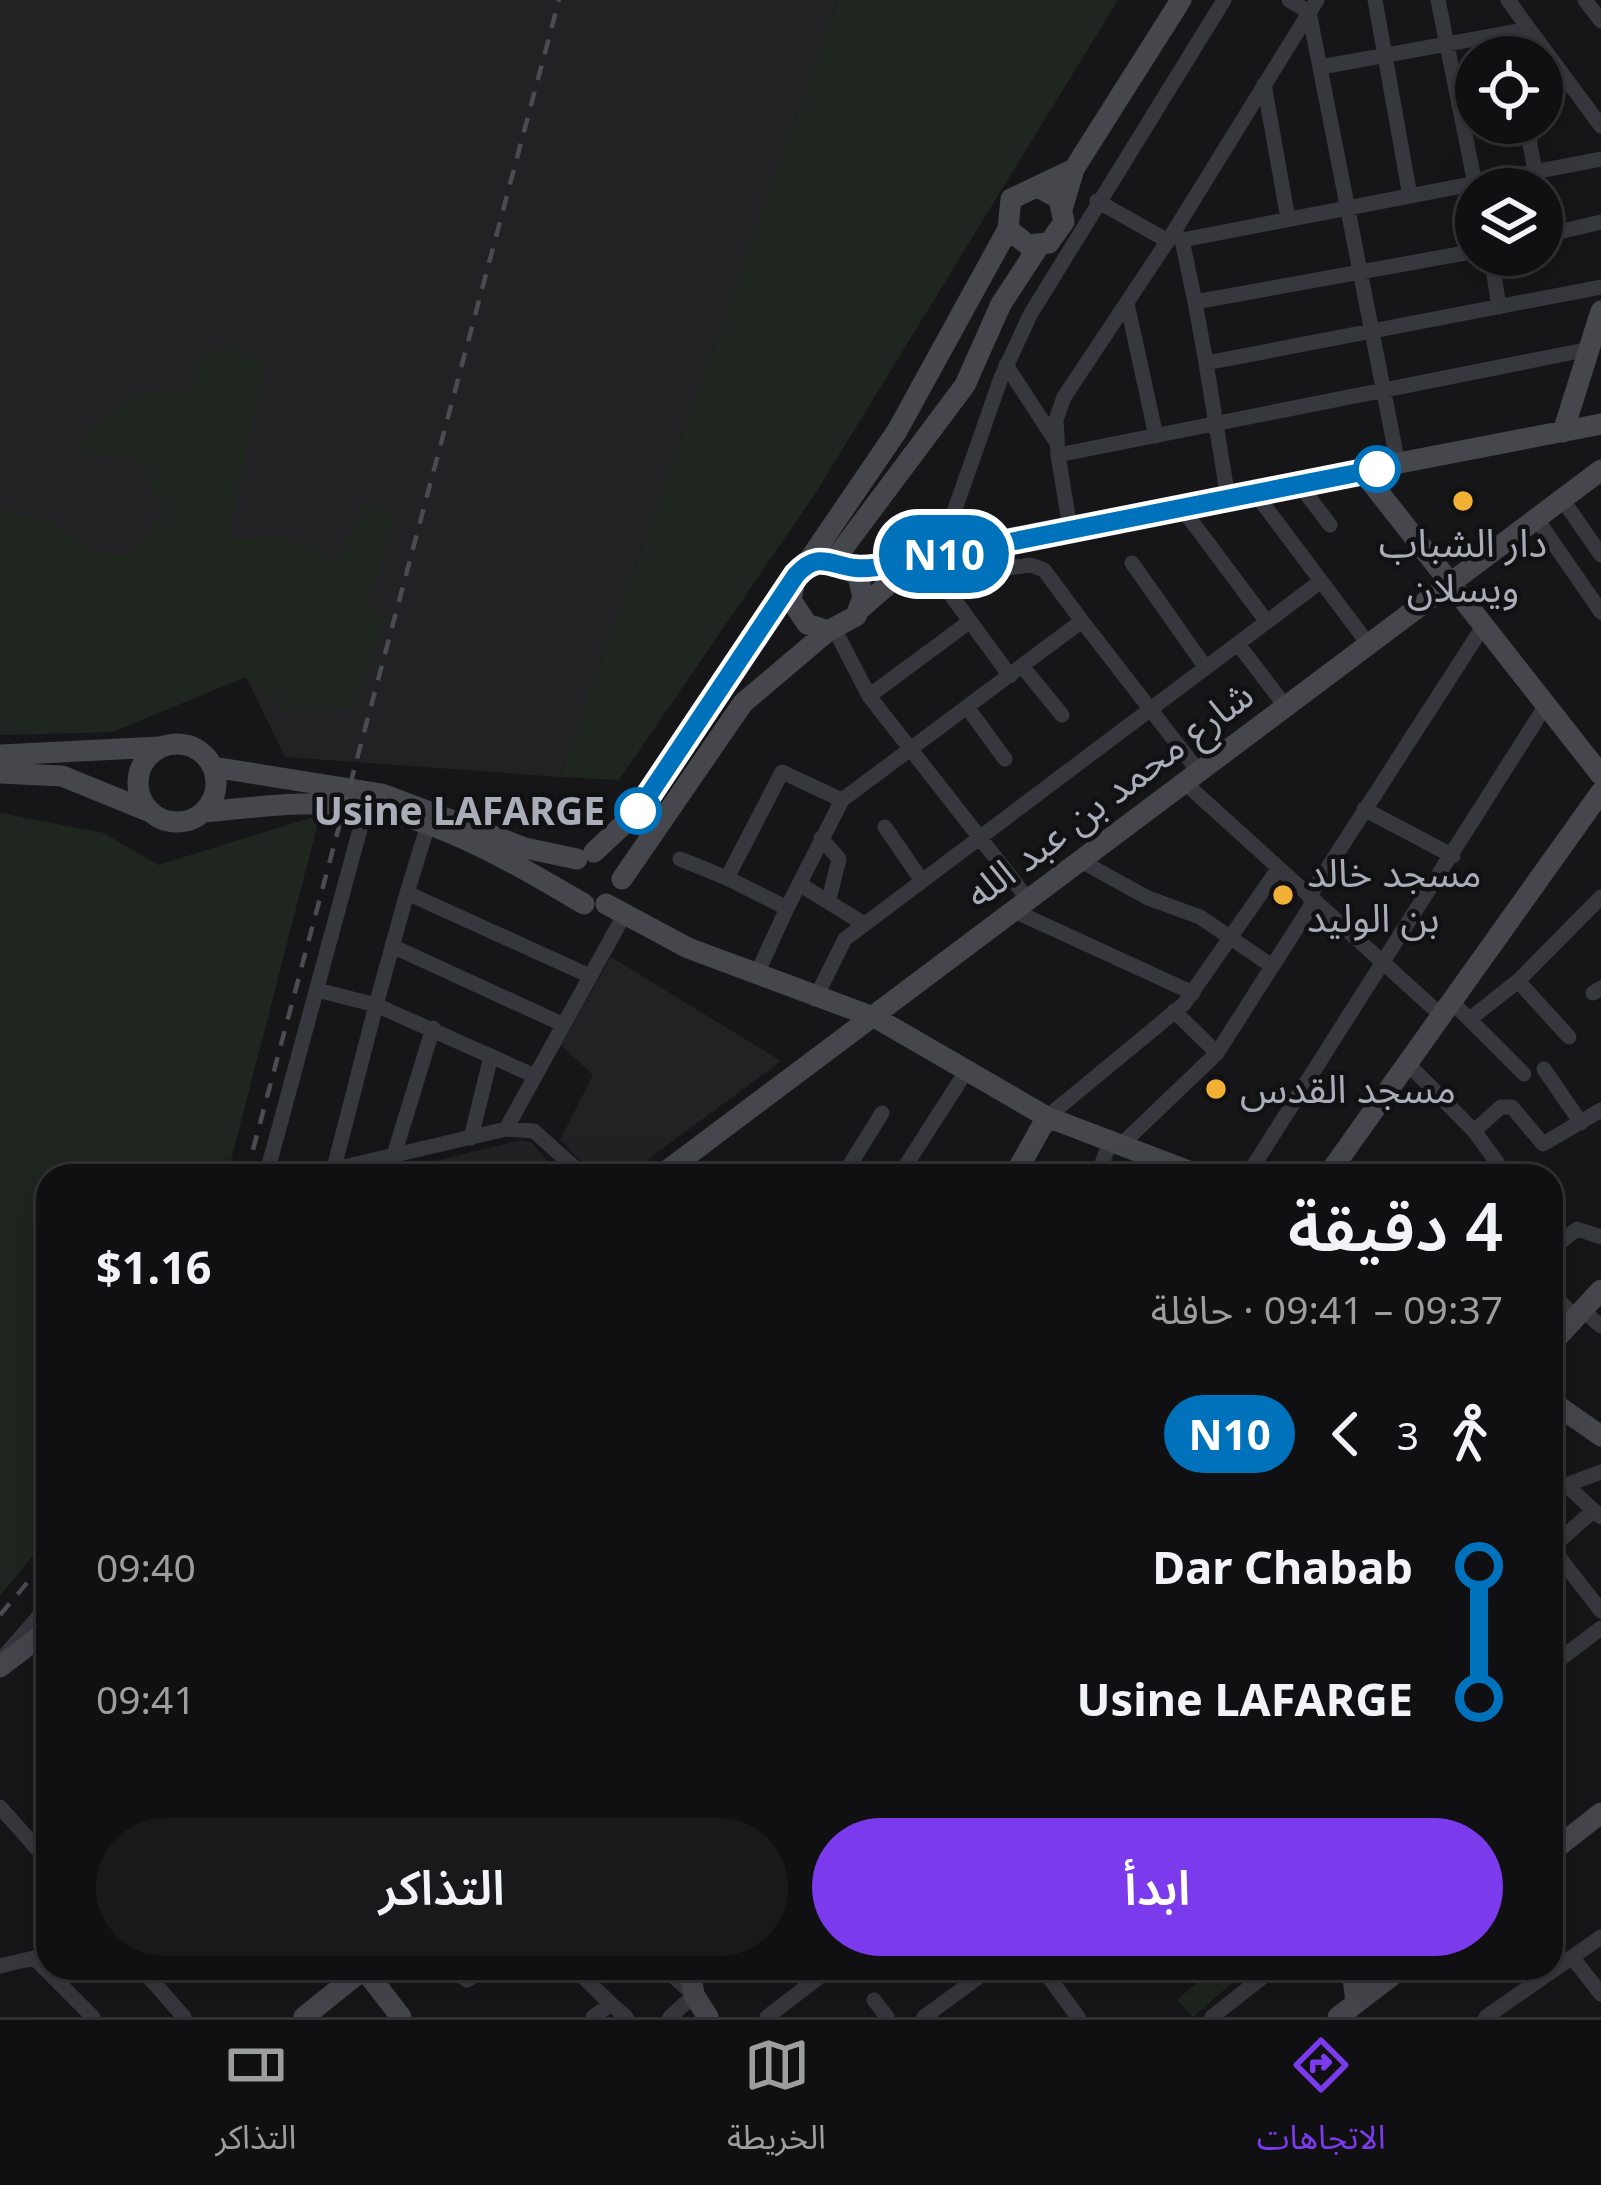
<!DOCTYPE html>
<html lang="ar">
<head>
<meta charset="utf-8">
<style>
  :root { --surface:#101012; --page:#19191b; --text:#f1f3f6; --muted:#9c9d9f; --line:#303032; --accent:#7c3aed }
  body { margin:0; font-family:"Noto Sans","Noto Sans Arabic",sans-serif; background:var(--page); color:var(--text); direction:rtl; height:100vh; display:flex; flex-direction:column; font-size:45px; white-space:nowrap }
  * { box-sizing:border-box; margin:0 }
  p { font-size:39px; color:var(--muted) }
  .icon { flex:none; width:66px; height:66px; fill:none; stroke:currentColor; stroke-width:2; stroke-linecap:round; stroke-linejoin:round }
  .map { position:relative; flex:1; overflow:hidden; direction:ltr }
  .panel { position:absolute; left:36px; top:1164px; width:1527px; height:816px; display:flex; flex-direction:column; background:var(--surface); border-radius:36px; box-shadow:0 12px 48px #0002,0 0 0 3px var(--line); direction:rtl }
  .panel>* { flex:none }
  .badge { padding:0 24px; border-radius:39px; font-size:42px; line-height:78px }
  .buttons { position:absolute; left:1455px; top:36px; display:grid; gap:24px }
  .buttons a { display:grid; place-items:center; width:108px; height:108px; border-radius:50%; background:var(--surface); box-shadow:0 12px 48px #0002,0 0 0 3px var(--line); font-size:60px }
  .map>.badge { position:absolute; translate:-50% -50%; box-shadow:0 0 0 6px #fff }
  .legs { display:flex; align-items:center; gap:18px; height:132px; padding:0 60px; font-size:39px }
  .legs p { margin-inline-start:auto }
  .head { display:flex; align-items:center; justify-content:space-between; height:204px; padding:0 60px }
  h1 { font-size:66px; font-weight:600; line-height:90px }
  .button { display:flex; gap:24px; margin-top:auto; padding:24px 60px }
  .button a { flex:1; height:138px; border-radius:72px; background:var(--accent); color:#fff; font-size:48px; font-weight:600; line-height:138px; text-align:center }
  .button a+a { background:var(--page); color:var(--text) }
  ul { padding:0 60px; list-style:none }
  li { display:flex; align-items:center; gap:42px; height:132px; font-size:45px }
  li i { display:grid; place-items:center; width:18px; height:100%; margin:0 15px; background:currentColor }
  li i::after { content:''; width:30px; height:30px; margin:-15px; border:9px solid; border-radius:50%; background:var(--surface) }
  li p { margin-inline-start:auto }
  li:first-child i { background:linear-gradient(#0000 50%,currentColor 0) }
  li:last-child i { background:linear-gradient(currentColor 50%,#0000 0) }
  .menu { display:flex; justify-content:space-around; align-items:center; height:168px; border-top:3px solid var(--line); background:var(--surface); font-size:33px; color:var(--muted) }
  .menu a { display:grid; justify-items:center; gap:6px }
  .menu .selected { color:var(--accent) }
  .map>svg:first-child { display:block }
  .built { fill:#222225 }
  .green { fill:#1e261f }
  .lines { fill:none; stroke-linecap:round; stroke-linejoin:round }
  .street { stroke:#37383d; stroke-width:15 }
  .secondary { stroke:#45474d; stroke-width:21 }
  .rail { stroke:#4a4c52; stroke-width:4.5; stroke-dasharray:15 12; stroke-linecap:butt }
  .line-1-casing { stroke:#fff; stroke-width:27 }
  .line-1 { stroke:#0072bc; stroke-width:18 }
  .stop-1-dot { fill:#fff; stroke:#0072bc; stroke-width:6 }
  .poi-dot { fill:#f2b134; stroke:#111113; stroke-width:4.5 }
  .labels { text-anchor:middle; stroke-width:9; stroke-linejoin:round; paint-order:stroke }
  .poi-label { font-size:39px; fill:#a8adb8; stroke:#111113; text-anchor:start }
  .street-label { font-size:39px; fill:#a8adb8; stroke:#111113 }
  .stop-label { font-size:39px; font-weight:bold; fill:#a8adb8; stroke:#111113; text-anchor:end }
</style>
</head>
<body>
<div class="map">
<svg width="1601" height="2017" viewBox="0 0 1601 2017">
  <rect width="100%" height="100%" fill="#161618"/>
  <path class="built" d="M0 0H838L560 777 285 757 246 677 112 732 0 735Z
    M611 957 781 1061 626 1176H596L560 1140 593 1075 561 1045Z
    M521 1140 532 1143 561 1176H373Z"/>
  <path class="green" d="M838 0H1118L815 494 619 780 560 777Z
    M232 346 266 363 227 539 283 537 337 560 365 503 396 514 367 606 387 619 352 707 284 709 246 677 112 732 0 735V508L54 524 99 553 129 555 165 513 137 460 73 450C112 405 128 390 189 392L200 355Z
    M0 813 104 833 158 865 320 815 227 1176H48V1537L0 1596Z
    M1214 1968H1249L1193 2017 1177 2000Z"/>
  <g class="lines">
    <path class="street" d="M1289 0 1309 12 1398 464
      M1375 0 1410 196
      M1438 0 1476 189
      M1508 0 1529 29
      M1585 0 1601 21
      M1508 33 1513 57
      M1321 67 1529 29 1601 126
      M1264 84 1288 219
      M1526 123 1535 171
      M1097 201 1168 241
      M1173 233 1317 0
      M1542 236 1601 222
      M1491 255 1499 307
      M1195 302 1182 240 1601 159
      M1127 303 1156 436
      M1206 363 1195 302 1476 251
      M1006 365 1057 443
      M1058 455 1056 420 1064 397 1173 233 1178 236
      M1299 484 1330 525
      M1255 493 1369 645
      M1228 498 1206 363 1601 287
      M1562 499 1601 555
      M1181 507 1267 622
      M1536 518 1601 612
      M1070 528 1058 455 1590 349
      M939 555 1001 378 1030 315 1224 0
      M924 558 1010 676
      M1132 563 1206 668
      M1082 621 1199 772
      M835 630 869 696 1027 898
      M1238 644 1286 707
      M1022 666 1062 715
      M869 696 969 622
      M967 707 1005 759
      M1185 783 1442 1016
      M1364 809 1453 856
      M428 825 407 893 590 976
      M885 827 922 881
      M821 838 839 859 829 899
      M680 859 727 878 782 772 842 800
      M1079 860 1148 898 1200 917 1272 966
      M727 878 787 908 756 976
      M801 885 864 924
      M1309 897 1484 625
      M787 908 842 800 1082 621 1044 570 1031 565 993 570 971 566 938 578
      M1012 910 1193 993
      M392 946 562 1024
      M1518 981 1569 1037
      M317 990 376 1005 407 893
      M1593 993 1601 988
      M815 999 845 939 1321 581
      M1452 1002 1524 1074
      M1174 1011 1217 1053
      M1470 1019 1518 981 1601 897
      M1408 1064 1474 1131
      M1544 1069 1581 1123
      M1047 1117 1184 1004 1278 869
      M506 1129 623 917
      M471 1138 491 1056
      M1122 1144 1217 1053 1314 901
      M394 1155 433 1028
      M1497 1162 1474 1131 1501 1107H1512L1543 1144 1601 1110
      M334 1168 376 1005 535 1076
      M266 1176 366 807
      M305 1176 506 1129 534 1131 584 1176
      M843 1176 882 1113
      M899 1176 967 1070
      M1097 1176 1111 1140
      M1247 1176 1546 705
      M1551 1250 1577 1229 1601 1237
      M1551 1292 1576 1318
      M1582 1310 1601 1326
      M1601 1472 1566 1485 1601 1517
      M1551 1548 1593 1511
      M1552 1548 1601 1611
      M6 1654 48 1606
      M1551 1666 1601 1628
      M0 1807 48 1861
      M1572 1957 1601 1994
      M0 1966 34 1958 93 2017
      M141 1968 184 2017
      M450 1968 467 1980 481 1971
      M574 1968 611 2004
      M664 1968 694 1995 670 2017
      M1042 1968 1078 2017
      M874 2000 887 2017
      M593 2017 611 2004 626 2017
      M767 2017 831 1968
      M924 2017 991 1968
      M1212 2017 1274 1968
      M1486 2017 1601 1937"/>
    <path class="secondary" d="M1038 187 1059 199 1064 222 1049 243 1028 245 1008 229 1011 199 1074 169
      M1063 206 1074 169 1181 0
      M1563 432 1601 311
      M1363 472 1601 775
      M835 559 965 385 1001 304 1039 246
      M805 566 897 431 1008 229
      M851 569 1601 424
      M860 609 914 562
      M138 783a39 39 0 1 1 78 0a39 39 0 1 1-78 0Z
      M0 755 159 747
      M213 767 382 794 525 848 577 859
      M0 773 62 776 148 811
      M203 812C249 808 297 801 343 805 429 811 512 862 584 904
      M594 852 638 811 792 587
      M622 879 743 703 828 631 856 616 863 597 858 576 828 558 796 575 791 600 807 624 828 631
      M606 904 688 948 876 1018 1047 1117 1202 1176
      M660 1176 1601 470
      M1014 1176 1047 1117
      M1327 1176 1601 792
      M1551 1344 1601 1290
      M1551 1401 1601 1436
      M0 1667 48 1630
      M1551 1852 1601 1813
      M690 1968 694 1995 708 2017
      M1352 1968 1356 2003
      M364 1969 401 2017
      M304 2017 365 1968
      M1338 2017 1402 1968"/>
    <path class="rail" d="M246 1176 559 0
      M0 1615 48 1558"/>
  </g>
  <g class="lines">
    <g class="line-1-casing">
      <path id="line-1" d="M638 811 796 575C819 550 831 566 856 568 874 570 896 563 914 561L1377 469"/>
    </g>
    <use href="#line-1" class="line-1"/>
  </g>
  <g class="stop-1-dot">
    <circle cx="1377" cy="469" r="21"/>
    <circle cx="638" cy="811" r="21"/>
  </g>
  <g class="poi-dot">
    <circle cx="1463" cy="501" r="12"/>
    <circle cx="1283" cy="895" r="12"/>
    <circle cx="1216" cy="1089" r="12"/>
  </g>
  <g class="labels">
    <g class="poi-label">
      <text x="1463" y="557" text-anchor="middle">دار الشباب<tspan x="1463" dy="45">ويسلان</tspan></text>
      <text x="1307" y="887">مسجد خالد<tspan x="1307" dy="45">بن الوليد</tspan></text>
      <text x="1240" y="1103">مسجد القدس</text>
    </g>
    <g class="street-label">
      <text transform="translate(1109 794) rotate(-37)" y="14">شارع محمد بن عبد الله</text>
    </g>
    <g class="stop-label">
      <text x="605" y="825">Usine LAFARGE</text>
    </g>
  </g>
</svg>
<div class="buttons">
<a><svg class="icon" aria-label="locate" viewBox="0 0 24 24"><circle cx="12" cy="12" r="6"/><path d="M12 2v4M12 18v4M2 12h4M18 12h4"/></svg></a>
<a><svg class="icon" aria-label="layers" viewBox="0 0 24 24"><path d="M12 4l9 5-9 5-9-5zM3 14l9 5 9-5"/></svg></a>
</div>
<b class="badge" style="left:944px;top:554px;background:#0072bc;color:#fff">N10</b>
<section class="panel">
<div class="head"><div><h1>4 دقيقة</h1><p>09:37 – 09:41 · حافلة</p></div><b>$1.16</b></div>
<div class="legs"><svg class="icon" aria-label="walk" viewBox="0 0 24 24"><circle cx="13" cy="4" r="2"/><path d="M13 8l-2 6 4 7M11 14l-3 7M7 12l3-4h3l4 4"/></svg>3<svg class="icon" aria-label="back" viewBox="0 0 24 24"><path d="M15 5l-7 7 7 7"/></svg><b class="badge" style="background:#0072bc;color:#fff">N10</b></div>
<ul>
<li><i style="color:#0072bc"></i><b>Dar Chabab</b><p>09:40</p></li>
<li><i style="color:#0072bc"></i><b>Usine LAFARGE</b><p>09:41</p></li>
</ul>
<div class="button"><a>ابدأ</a><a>التذاكر</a></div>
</section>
</div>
<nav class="menu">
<a class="selected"><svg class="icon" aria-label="directions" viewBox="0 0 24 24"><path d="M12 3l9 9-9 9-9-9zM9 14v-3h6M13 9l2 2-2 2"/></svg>الاتجاهات</a>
<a><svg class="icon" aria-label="map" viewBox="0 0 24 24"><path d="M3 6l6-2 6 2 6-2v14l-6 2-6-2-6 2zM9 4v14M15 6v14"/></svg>الخريطة</a>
<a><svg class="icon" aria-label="tickets" viewBox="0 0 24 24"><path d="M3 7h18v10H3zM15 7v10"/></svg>التذاكر</a>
</nav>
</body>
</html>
